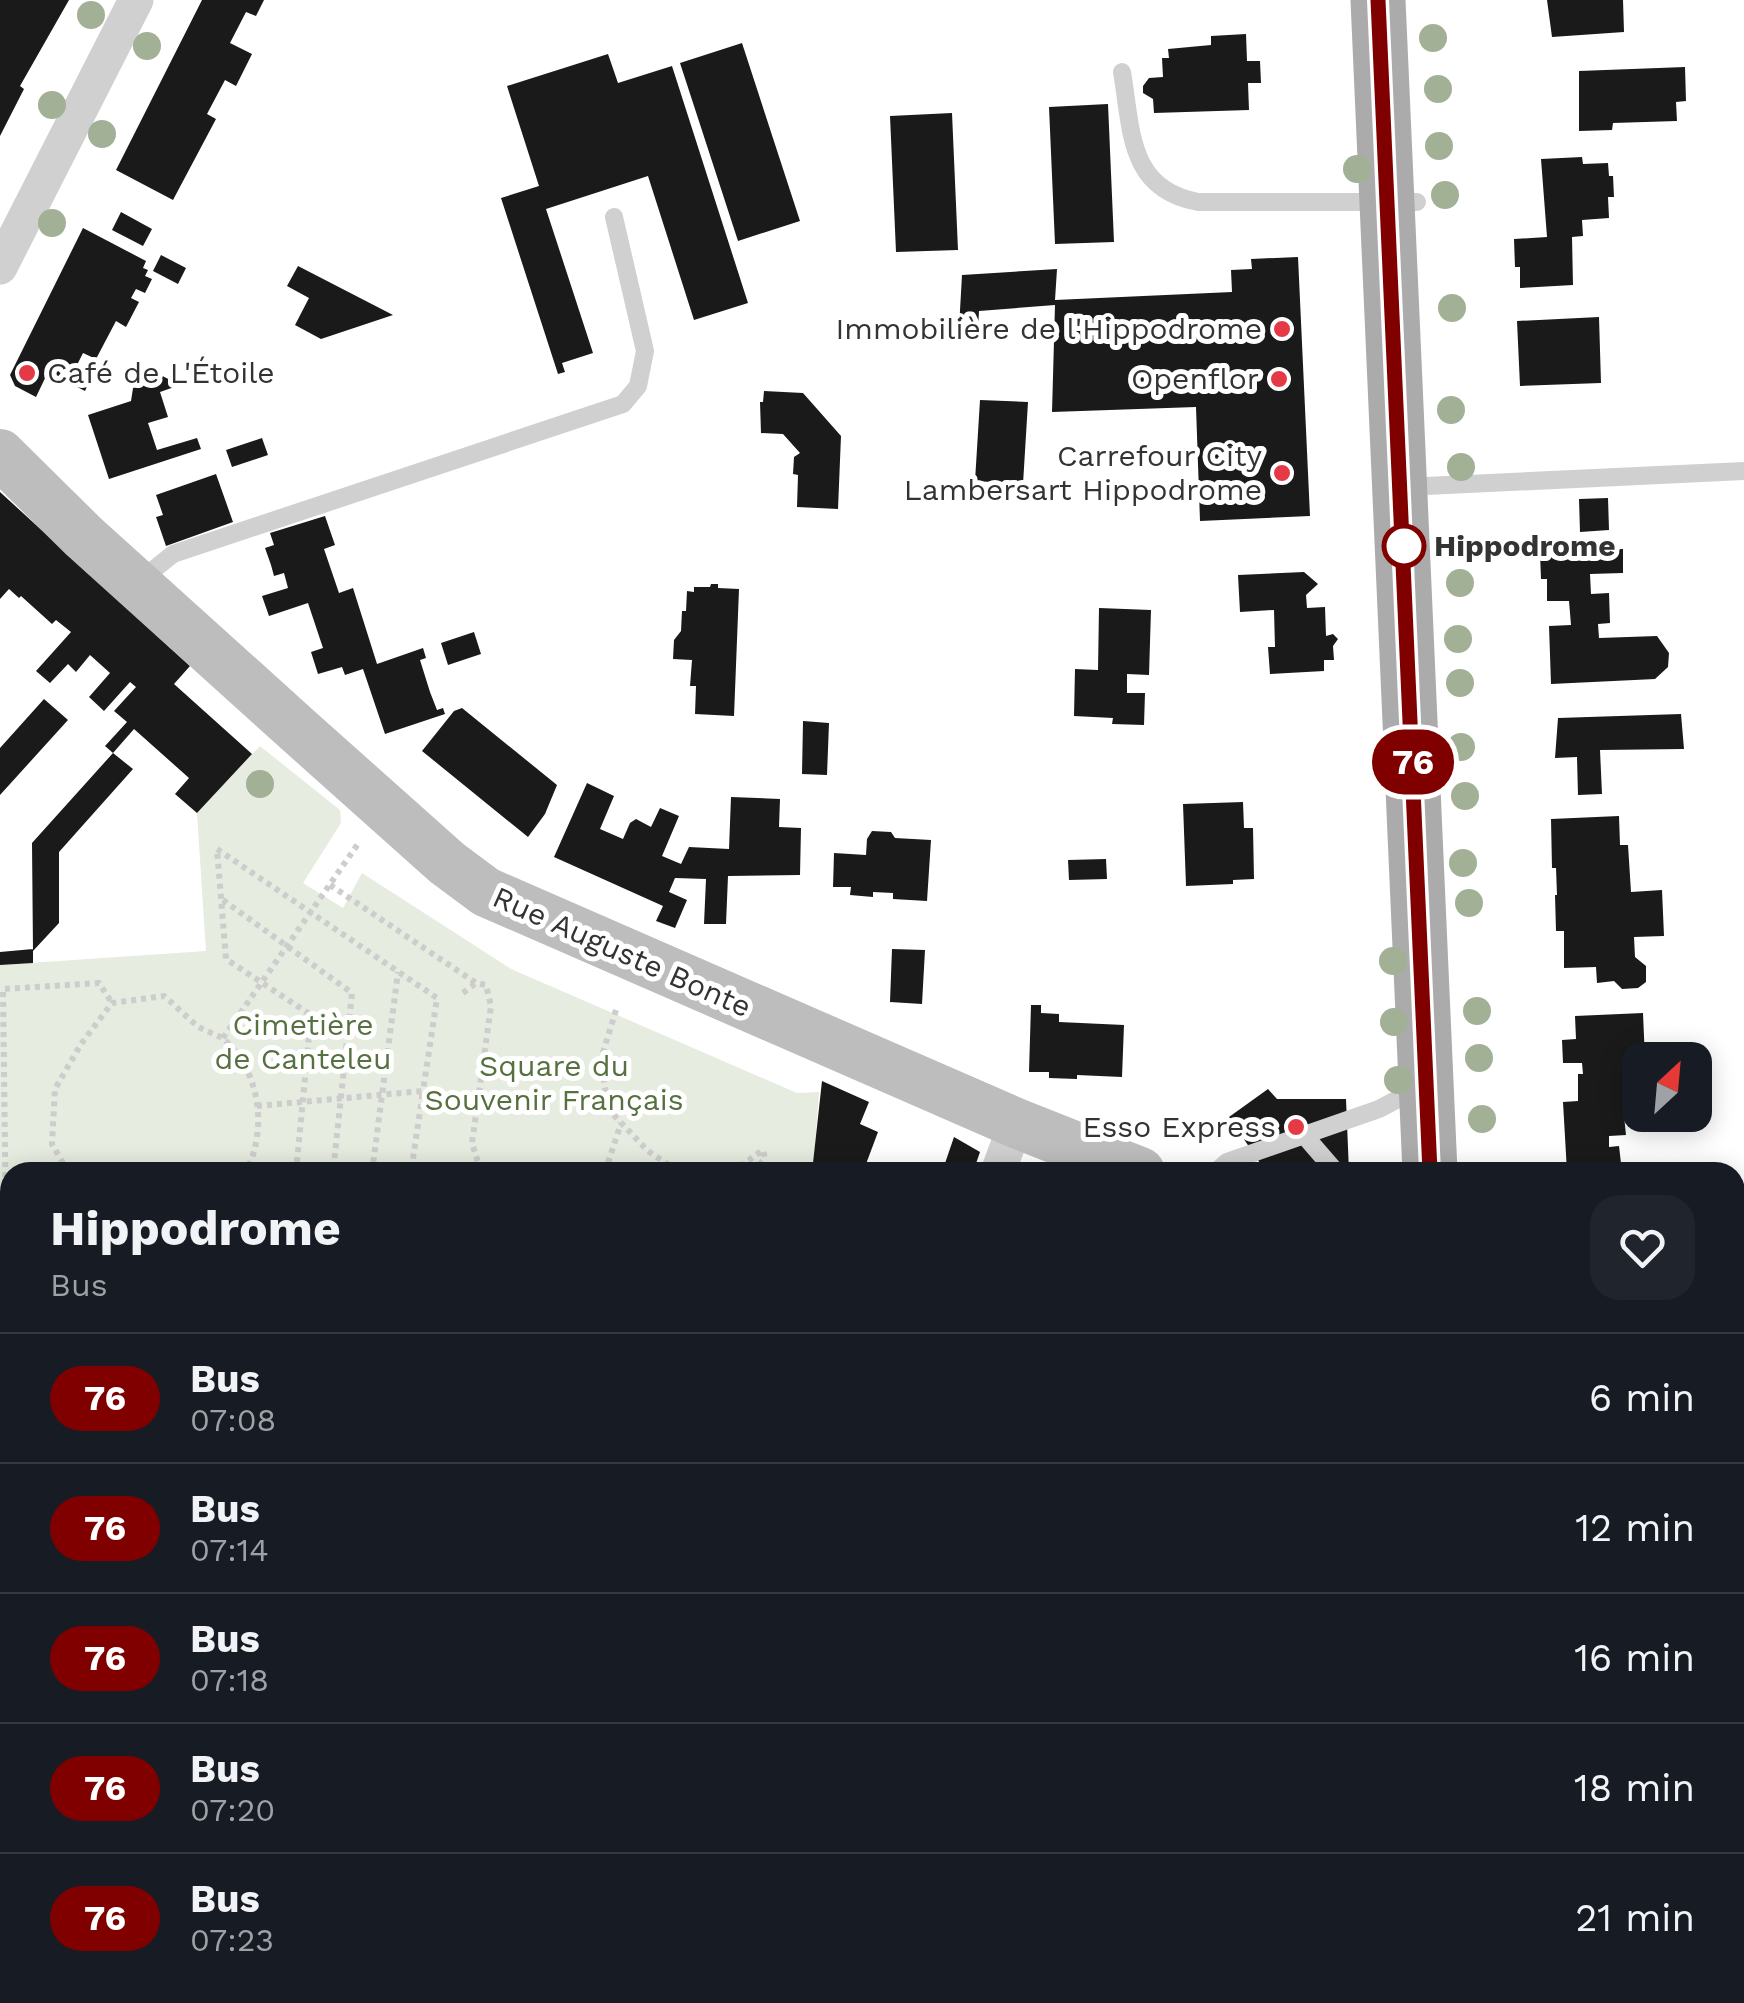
<!DOCTYPE html>
<html lang="fr">
<head>
<meta charset="utf-8">
<style>
  :root { --surface:#171b24; --page:#20242c; --text:#f1f3f6; --muted:#9ea1a6; --line:#363941 }
  body { margin:0; font-family:"Work Sans",sans-serif; background:var(--page); color:var(--text); height:100vh; display:flex; flex-direction:column; font-size:38px; white-space:nowrap }
  * { box-sizing:border-box; margin:0 }
  p { font-size:32px; color:var(--muted) }
  .icon { flex:none; width:55px; height:55px; fill:none; stroke:currentColor; stroke-width:2; stroke-linecap:round; stroke-linejoin:round }
  .map { position:relative; flex:1; overflow:hidden }
  .panel { position:absolute; left:0px; top:1162px; width:1745px; height:842px; display:flex; flex-direction:column; background:var(--surface); border-radius:30px 30px 0 0; box-shadow:0 5px 25px #0003 }
  .panel>* { flex:none }
  .badge { padding:0 20px; border-radius:32px; font-size:35px; line-height:65px }
  .needle { width:65px; rotate:26deg }
  .fabs { position:absolute; left:1622px; top:1042px; display:grid; gap:20px }
  .fabs a { display:grid; place-items:center; width:90px; height:90px; border-radius:20px; background:var(--surface); box-shadow:0 5px 25px #0003; font-size:50px }
  .map>.badge { position:absolute; translate:-50% -50%; box-shadow:0 0 0 5px #fff }
  .round { display:grid; place-items:center; flex:none; width:105px; height:105px; border-radius:30px; background:var(--page) }
  .head { display:flex; align-items:center; justify-content:space-between; height:170px; padding:0 50px }
  h1 { font-size:48px; font-weight:700; line-height:75px }
  ul { padding:0; list-style:none }
  li { display:flex; align-items:center; gap:30px; height:130px; padding:0 50px; border-top:2px solid var(--line) }
  li div { flex:1 }
  li b { display:block; font-size:38px }
  li em { font-style:normal }
  li .badge { min-width:110px; font-weight:700; text-align:center }
  .map>svg:first-child { display:block }
  .green { fill:#e6ecdf }
  .building { fill:#1a1a1a }
  .lines { fill:none; stroke-linecap:round; stroke-linejoin:round }
  .path { stroke:#cdcdcd; stroke-width:6; stroke-dasharray:5 5; stroke-linecap:butt }
  .lane { stroke:#d0d0d0; stroke-width:18 }
  .street { stroke:#d0d0d0; stroke-width:35 }
  .secondary { stroke:#bdbdbd; stroke-width:50 }
  .primary { stroke:#ababab; stroke-width:55 }
  .tree { fill:#a2b095 }
  .line-casing { stroke:#fff; stroke-width:22 }
  .line { stroke:#800000; stroke-width:15 }
  .poi-dot { fill:#e63946; stroke:#fff; stroke-width:4 }
  .stop-dot { fill:#fff; stroke:#800000; stroke-width:5 }
  .labels { text-anchor:middle; stroke-width:10; stroke-linejoin:round; paint-order:stroke }
  .poi-label { font-size:30px; fill:#333; stroke:#fff; text-anchor:end }
  .stop-label { font-size:30px; font-weight:bold; fill:#333; stroke:#fff; text-anchor:start }
  .street-label { font-size:30px; fill:#333; stroke:#fff }
  .park-label { font-size:30px; fill:#56703f; stroke:#fff }
</style>
</head>
<body>
<div class="map">
<svg width="1744" height="2003" viewBox="0 0 1744 2003">
  <rect width="100%" height="100%" fill="#fff"/>
  <path class="green" d="M260 746 340 810 341 823 303 883 343 908 362 873 511 969 797 1093 819 1092 813 1172H10V1516L0 1518V965L206 951 197 813Z
    M10 1712V1961L0 1934V1714Z
    M31 1995H738L737 2003H32Z"/>
  <path class="building" d="M0 0H69L20 86 24 89 0 136Z
    M202 0H264L256 16 246 12 230 43 252 54 236 86 225 80 207 114 216 119 173 200 116 170Z
    M1547 0H1623L1624 32 1552 37Z
    M1246 34 1247 61H1260L1261 83H1248L1249 110 1154 113 1153 99 1143 93V86L1149 78 1163 77 1162 58H1169L1168 49 1211 45V36Z
    M742 43 800 221 738 241 680 63Z
    M608 54 618 83 672 66 748 303 694 320 648 176 546 209 593 353 562 363 565 372 558 374 501 198 539 186 507 86Z
    M1685 67 1686 101 1676 102 1677 121 1613 123 1612 130 1579 131V71Z
    M1108 104 1114 242 1055 244 1049 107Z
    M952 113 958 250 896 252 890 116Z
    M1582 157 1583 164 1608 163 1609 176H1613L1614 197H1608L1609 218 1582 220 1583 236 1572 237 1573 285 1520 288V267H1515L1514 239 1547 237 1541 159Z
    M121 212 152 229 143 246 112 230Z
    M83 228 146 261 143 268 148 270 145 276 152 279 145 293 136 289 131 298 139 302 126 327 116 321 96 359 83 353 77 365 93 374 85 391 48 372 36 397 15 386 10 375Z
    M161 255 186 268 178 284 153 271Z
    M1298 257 1310 516 1200 521 1196 407 1052 412 1055 305 979 311 978 329 959 328 962 275 1057 269 1055 300 1232 292 1231 270 1252 269 1251 259Z
    M298 266 393 315 321 339 295 325 309 298 287 286Z
    M1599 317 1601 383 1520 386 1517 321Z
    M137 363 180 385 160 392 168 417 148 423 157 450 197 438 201 449 109 479 88 415 131 401Z
    M764 391 803 393 841 436 838 509 797 507 798 475 793 474 794 457 800 453 783 434 761 433 760 402H763Z
    M980 400 1028 402 1023 484 975 481Z
    M262 438 268 455 232 467 226 450Z
    M216 474 233 522 166 546 156 517 163 515 156 495Z
    M0 492 190 666 174 684 252 754 197 813 175 794 189 778 134 729 113 753 105 746 127 722 114 711 136 687 130 682 104 711 89 697 110 673 90 655 76 672 68 664 50 683 36 671 71 632 56 620 52 624 21 596 19 598 9 589 0 599Z
    M1608 498 1609 530 1580 532 1579 499Z
    M325 516 335 545 324 549 339 593 353 588 377 664 423 648 426 658 420 660 430 692 437 710 443 708 445 714 385 734 363 669 345 675 342 667 318 674 311 652 323 648 308 603 269 616 262 596 288 588 284 573 274 576 271 565 265 548 274 545 270 533Z
    M1623 549V573L1590 574 1591 594 1609 593 1610 623 1598 624 1599 638 1657 636 1669 653 1668 667 1655 679 1551 684 1549 626 1571 625 1569 601H1547V579H1541L1540 553Z
    M1304 572 1318 584 1306 595 1307 608 1325 607 1326 636 1333 634 1338 639 1333 646 1334 660H1324V671L1270 674 1268 647H1275L1274 610 1240 612 1238 575Z
    M711 584H718V588L739 589 734 716 695 714 696 686H690L692 660 673 659 674 640 681 631 682 611H686L687 591 694 592V587H710Z
    M1099 608 1151 610 1149 675 1127 674V693H1145L1144 725 1112 724 1113 718 1074 716 1075 669 1098 670Z
    M474 632 481 654 448 665 441 643Z
    M44 699 68 720 0 795V748Z
    M462 708 557 785 545 814 528 837 422 751 454 711Z
    M1681 714 1684 749 1600 750 1602 794 1578 795 1577 757 1555 758 1558 718Z
    M803 721 829 723 827 775 802 774Z
    M113 753 133 769 59 852V923L33 951 32 843Z
    M587 783 614 796 600 829 623 839 630 823 636 819 651 827 660 808 679 816 662 856 681 864 689 847 729 849 731 797 780 799 779 827 801 828 800 875 728 876 726 924H704L706 879 675 878 669 892 687 900 675 928 656 921 663 906 554 857Z
    M1243 802 1244 828H1253L1254 879 1233 880V884L1186 886 1183 804Z
    M1619 816 1620 845H1628L1631 892 1662 890 1664 936 1634 937 1635 957 1646 966V982L1638 988 1622 989 1614 981 1597 983 1596 967 1564 968V931H1556L1555 895H1557L1556 868H1552L1551 819Z
    M872 831 891 832 895 838 931 840 927 901 893 899V893L873 892V897L850 895 851 887H833L834 853 866 855 867 839Z
    M1106 859 1107 879 1069 880 1068 860Z
    M33 949V963L0 965V952Z
    M892 949 925 950 922 1004 890 1002Z
    M1031 1005H1041V1013L1059 1014V1022L1124 1025 1122 1077 1077 1075V1079L1049 1078V1072H1029Z
    M1643 1013 1645 1060H1640V1115L1624 1116 1626 1135 1609 1136V1147L1619 1146 1622 1172H1567L1563 1102 1578 1101V1074H1583L1582 1063H1563L1562 1040 1576 1039 1575 1016Z
    M822 1081 869 1102 860 1124 878 1132 863 1172H812Z
    M1268 1089 1277 1099H1346L1349 1172H1266L1229 1117Z
    M954 1137 980 1152 973 1172H942Z
    M1735 1271 1744 1275V1333L1735 1329Z
    M0 1608 10 1644V1653L0 1656Z
    M6 1668 10 1712 0 1714V1670Z
    M1735 1699H1744V1730L1735 1731Z
    M1009 1995H1034L1033 2003H1009Z
    M1292 1995H1375L1376 2003H1292Z
    M1598 1995H1662V2003H1598Z"/>
  <g class="lines">
    <path class="path" d="M330 885 476 983 486 985 491 1006 472 1143 481 1172
      M223 900 352 993 333 1172
      M463 993 476 983
      M616 1010 601 1059 608 1109 648 1151 678 1171 723 1172
      M223 1038 360 841
      M257 1106 423 1091 411 1172
      M68 1172 52 1144 55 1089 81 1044 112 1003 164 996C176 1006 187 1018 199 1027 208 1033 219 1034 227 1042 261 1076 267 1130 246 1172
      M296 1172 311 1015 226 959 217 849 437 998 423 1091
      M372 1172 398 972
      M605 1172 621 1123
      M732 1172 763 1150 765 1158 754 1172
      M7 1307 3 989 99 983 112 1003
      M0 1352 10 1350 9 1306
      M0 1386 10 1385
      M0 1418 10 1416
      M0 1454 10 1453
      M0 1494 10 1493
      M0 1821H10
      M93 1995 94 2003
      M171 1995 172 2003
      M260 1995 261 2003
      M424 2001 480 1995
      M406 2003 424 2001 423 1995"/>
    <path class="lane" d="M1122 72C1132 131 1128 189 1198 202H1417
      M1405 487 1744 471
      M137 583 173 554 623 404 638 386 645 351 614 217
      M1304 1135 1336 1172
      M1216 1172 1227 1162 1379 1109 1417 1089"/>
    <path class="street" d="M0 267 136 0
      M998 1172 1016 1123"/>
    <path class="secondary" d="M0 454 83 536 298 730 447 863 486 892 1016 1123 1140 1172
      M1735 1414 1744 1418"/>
    <path class="primary" d="M1378 0 1430 1172
      M1492 1995V2003"/>
  </g>
  <g class="tree">
    <circle cx="91" cy="15" r="14"/>
    <circle cx="1433" cy="38" r="14"/>
    <circle cx="147" cy="46" r="14"/>
    <circle cx="1438" cy="89" r="14"/>
    <circle cx="52" cy="105" r="14"/>
    <circle cx="102" cy="134" r="14"/>
    <circle cx="1439" cy="146" r="14"/>
    <circle cx="1357" cy="169" r="14"/>
    <circle cx="1445" cy="195" r="14"/>
    <circle cx="52" cy="223" r="14"/>
    <circle cx="1452" cy="308" r="14"/>
    <circle cx="1451" cy="410" r="14"/>
    <circle cx="1461" cy="467" r="14"/>
    <circle cx="1460" cy="583" r="14"/>
    <circle cx="1458" cy="639" r="14"/>
    <circle cx="1460" cy="683" r="14"/>
    <circle cx="1461" cy="747" r="14"/>
    <circle cx="260" cy="784" r="14"/>
    <circle cx="1465" cy="796" r="14"/>
    <circle cx="1463" cy="863" r="14"/>
    <circle cx="1469" cy="903" r="14"/>
    <circle cx="1393" cy="961" r="14"/>
    <circle cx="1477" cy="1011" r="14"/>
    <circle cx="1394" cy="1022" r="14"/>
    <circle cx="1479" cy="1058" r="14"/>
    <circle cx="1398" cy="1080" r="14"/>
    <circle cx="1482" cy="1119" r="14"/>
  </g>
  <g class="lines">
    <g class="line-casing">
      <path id="line" d="M1378 0 1430 1172"/>
    </g>
    <use href="#line" class="line"/>
  </g>
  <g class="poi-dot">
    <circle cx="1282" cy="329" r="10"/>
    <circle cx="27" cy="373" r="10"/>
    <circle cx="1279" cy="379" r="10"/>
    <circle cx="1282" cy="473" r="10"/>
    <circle cx="1296" cy="1127" r="10"/>
  </g>
  <circle class="stop-dot" cx="1404" cy="546" r="20"/>
  <g class="labels">
    <g class="poi-label">
      <text x="1262" y="339">Immobilière de l'Hippodrome</text>
      <text x="47" y="383" text-anchor="start">Café de L'Étoile</text>
      <text x="1259" y="389">Openflor</text>
      <text x="1262" y="466">Carrefour City<tspan x="1262" dy="34">Lambersart Hippodrome</tspan></text>
      <text x="1276" y="1137">Esso Express</text>
    </g>
    <g class="stop-label">
      <text x="1434" y="556">Hippodrome</text>
    </g>
    <g class="street-label">
      <text transform="translate(622 952) rotate(24)" y="10">Rue Auguste Bonte</text>
    </g>
    <g class="park-label">
      <text x="303" y="1035">Cimetière<tspan x="303" dy="34">de Canteleu</tspan></text>
      <text x="554" y="1076">Square du<tspan x="554" dy="34">Souvenir Français</tspan></text>
    </g>
  </g>
</svg>
<div class="fabs">
<a><svg class="needle" viewBox="-14 -14 28 28"><path d="M0-13l5 13h-10z" fill="#e53935"/><path d="M0 13l5-13h-10z" fill="#9ea1a6"/></svg></a>
</div>
<b class="badge" style="left:1413px;top:762px;background:#800000;color:#fff">76</b>
<section class="panel">
<div class="head"><div><h1>Hippodrome</h1><p>Bus</p></div><a class="round"><svg class="icon" aria-label="heart" viewBox="0 0 24 24"><path d="M12 20l-8-8c-3-5 5-10 8-4 3-6 11-1 8 4z"/></svg></a></div>
<ul>
<li><span class="badge" style="background:#800000;color:#fff">76</span><div><b>Bus</b><p>07:08</p></div><em>6 min</em></li>
<li><span class="badge" style="background:#800000;color:#fff">76</span><div><b>Bus</b><p>07:14</p></div><em>12 min</em></li>
<li><span class="badge" style="background:#800000;color:#fff">76</span><div><b>Bus</b><p>07:18</p></div><em>16 min</em></li>
<li><span class="badge" style="background:#800000;color:#fff">76</span><div><b>Bus</b><p>07:20</p></div><em>18 min</em></li>
<li><span class="badge" style="background:#800000;color:#fff">76</span><div><b>Bus</b><p>07:23</p></div><em>21 min</em></li>
</ul>
</section>
</div>
</body>
</html>
